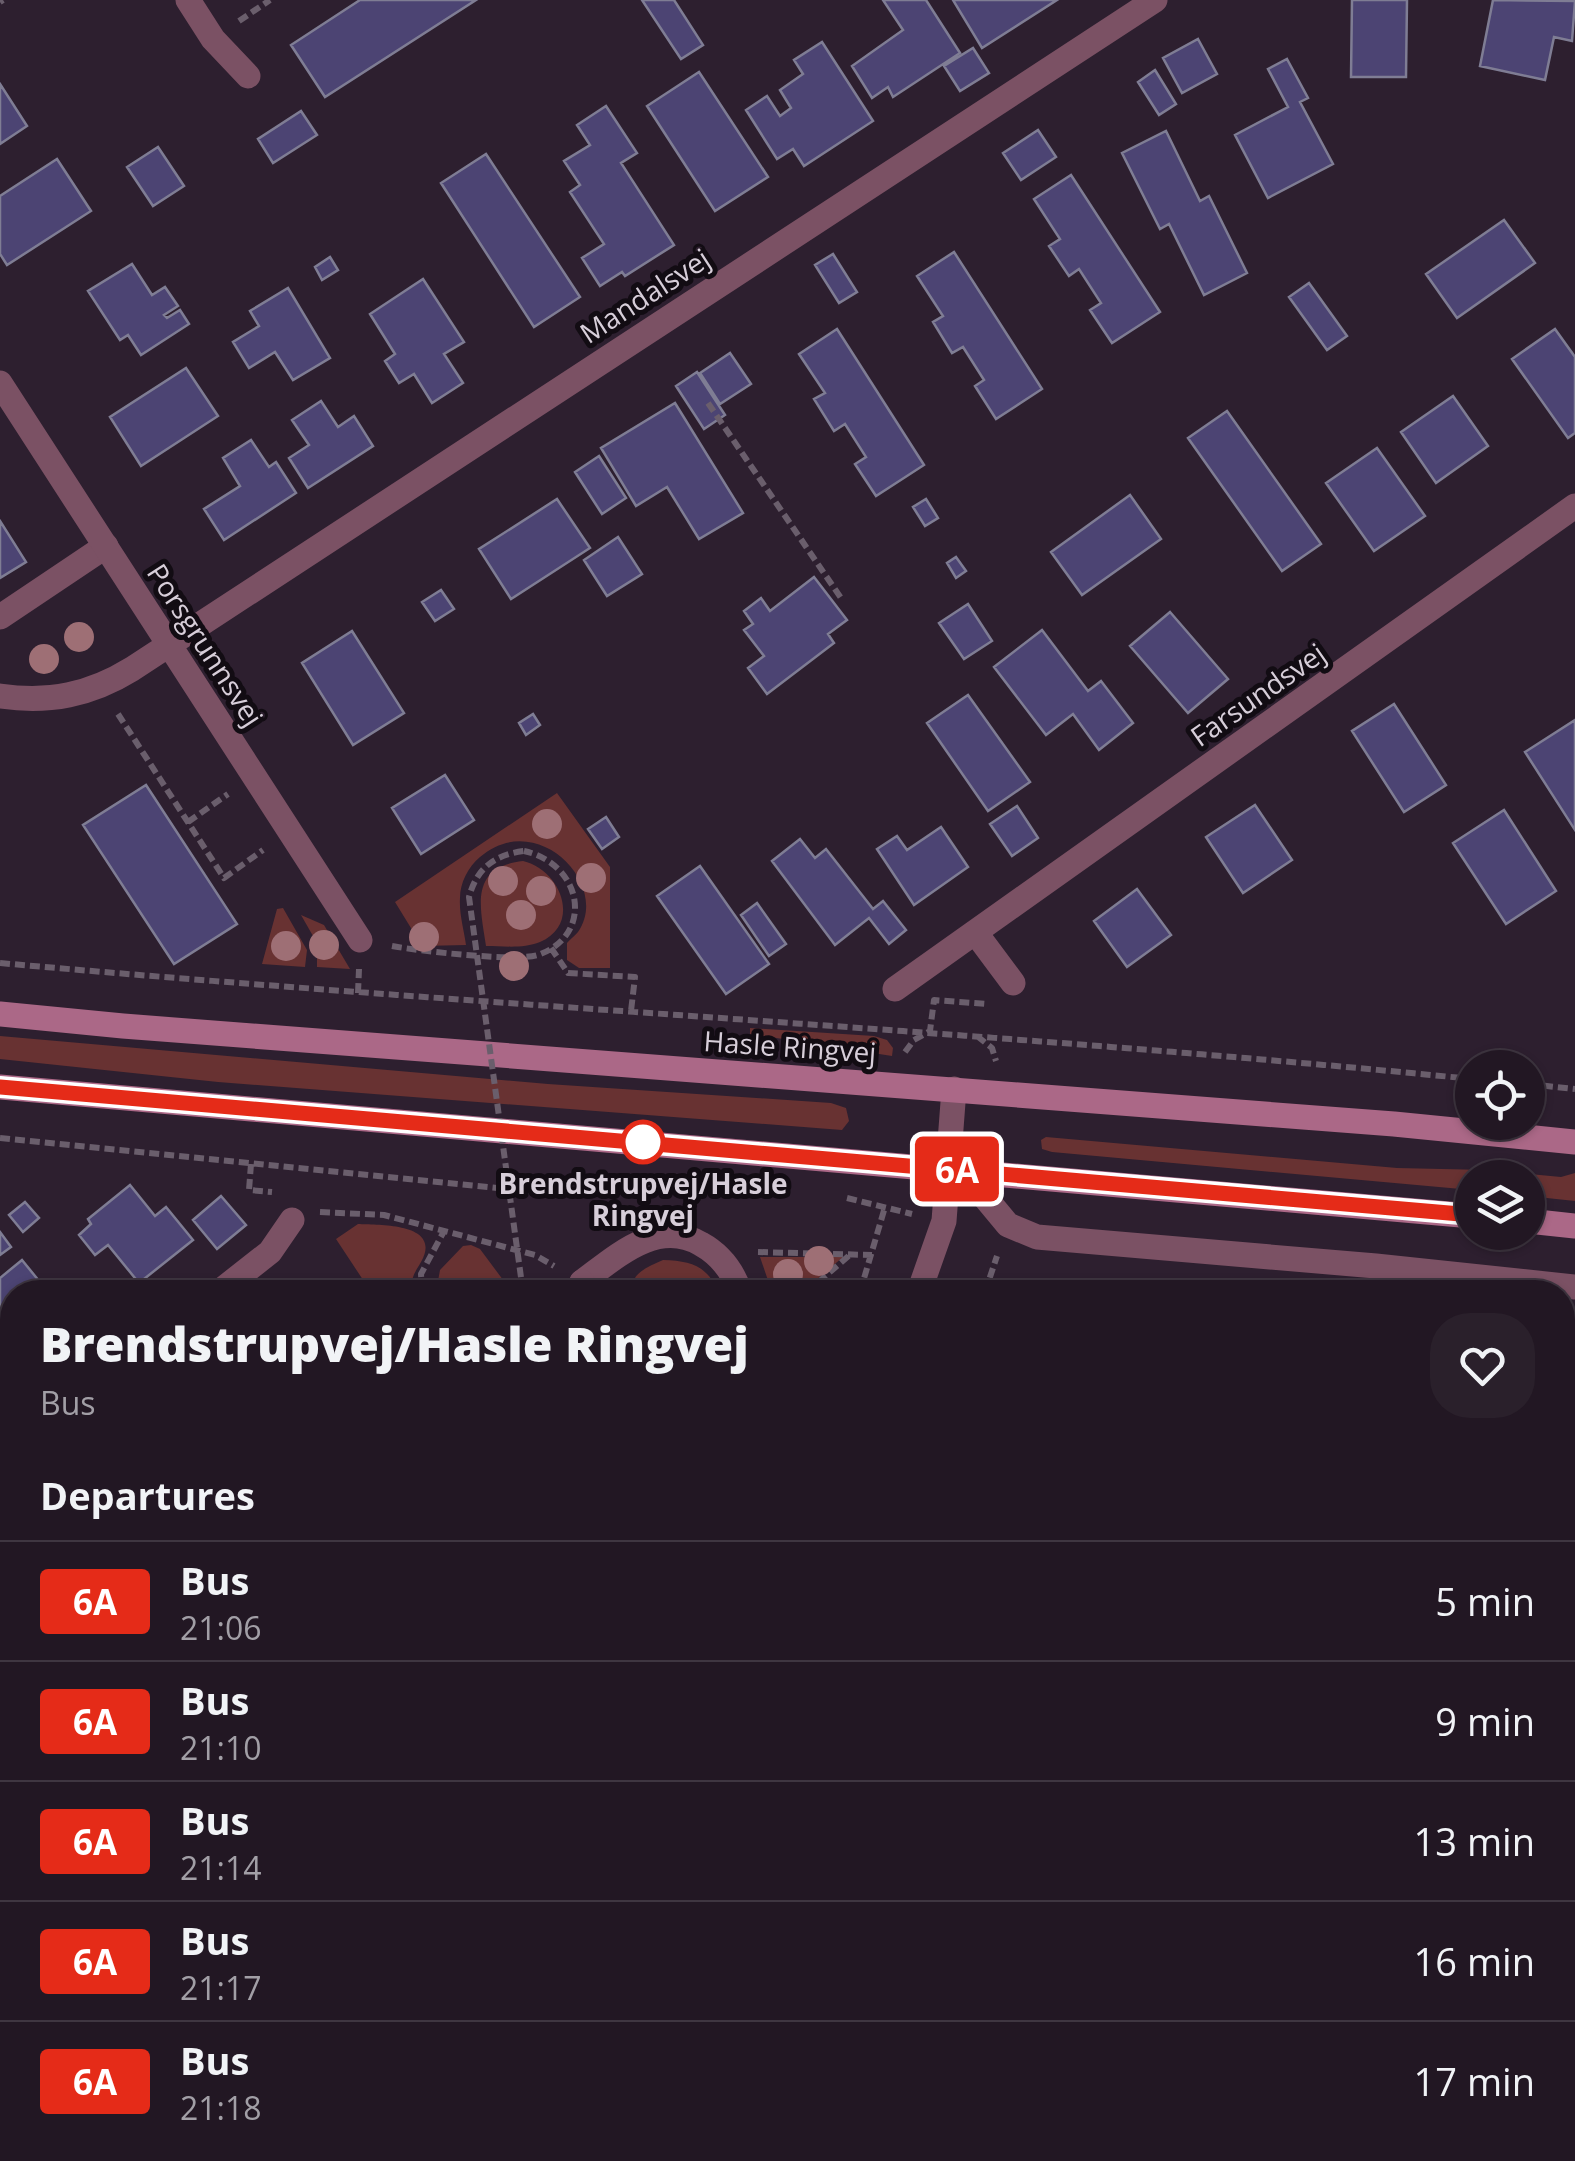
<!DOCTYPE html>
<html lang="en">
<head>
<meta charset="utf-8">
<style>
  :root { --surface:#221723; --page:#2a202b; --text:#f1f3f6; --muted:#a29fa6; --line:#3f3641 }
  body { margin:0; font-family:"Open Sans",sans-serif; background:var(--page); color:var(--text); height:100vh; display:flex; flex-direction:column; font-size:38px; white-space:nowrap }
  * { box-sizing:border-box; margin:0 }
  p { font-size:32px; color:var(--muted) }
  .icon { flex:none; width:55px; height:55px; fill:none; stroke:currentColor; stroke-width:2; stroke-linecap:round; stroke-linejoin:round }
  .map { position:relative; flex:1; overflow:hidden }
  .sheet { position:absolute; left:0px; top:1280px; width:1575px; height:882px; display:flex; flex-direction:column; background:var(--surface); border-radius:40px 40px 0 0; box-shadow:0 2px 8px #0004,0 0 0 2px var(--line) }
  .sheet>* { flex:none }
  .badge { padding:0 20px; border-radius:8px; font-size:35px; line-height:65px }
  .controls { position:absolute; left:1455px; top:1050px; display:grid; gap:20px }
  .controls a { display:grid; place-items:center; width:90px; height:90px; border-radius:50%; background:var(--surface); box-shadow:0 2px 8px #0004,0 0 0 2px var(--line); font-size:50px }
  .map>.badge { position:absolute; translate:-50% -50%; box-shadow:0 0 0 5px #fff }
  h2 { padding:0 40px; font-size:38px; line-height:90px }
  .round { display:grid; place-items:center; flex:none; width:105px; height:105px; border-radius:40px; background:var(--page) }
  .overview { display:flex; align-items:center; justify-content:space-between; height:170px; padding:0 40px }
  h1 { font-size:48px; font-weight:800; line-height:75px }
  ul { padding:0; list-style:none }
  li { display:flex; align-items:center; gap:30px; height:120px; padding:0 40px; border-top:2px solid var(--line) }
  li div { flex:1 }
  li b { display:block; font-size:38px }
  li em { font-style:normal }
  li .badge { min-width:110px; font-weight:700; text-align:center }
  .map>svg:first-child { display:block }
  .green { fill:#683232 }
  .building { fill:#4c4473; stroke:#7f7d94; stroke-width:2.5 }
  .lines { fill:none; stroke-linecap:round; stroke-linejoin:round }
  .path { stroke:#6a5e6c; stroke-width:6; stroke-dasharray:10 5; stroke-linecap:butt }
  .service { stroke:#7b5164; stroke-width:25 }
  .minor { stroke:#7b5164; stroke-width:25 }
  .secondary { stroke:#ab6887; stroke-width:25 }
  .path-bridge { stroke:#6a5e6c; stroke-width:6; stroke-dasharray:10 5; stroke-linecap:butt }
  .tree { fill:#9e6f75 }
  .line-casing { stroke:#fff; stroke-width:22 }
  .line { stroke:#e52b18; stroke-width:15 }
  .stop-dot { fill:#fff; stroke:#e52b18; stroke-width:5 }
  .labels { text-anchor:middle; stroke-width:10; stroke-linejoin:round; paint-order:stroke }
  .street-label { font-size:28px; fill:#d7ced9; stroke:#120c13 }
  .stop-label { font-size:28px; font-weight:bold; fill:#d7ced9; stroke:#120c13 }
</style>
</head>
<body>
<div class="map">
<svg width="1575" height="2161" viewBox="0 0 1575 2161">
  <rect width="100%" height="100%" fill="#2d1f2f"/>
  <path class="green" d="M557 793 610 867V968H579L567 960V943C570 939 575 936 578 932 611 885 537 808 480 857 468 867 460 883 460 898 459 914 464 930 466 945L422 946 395 902Z
    M523 861C561 870 582 924 540 942 523 949 503 946 486 946 480 906 469 867 523 861Z
    M283 908 307 950 305 967 262 964 277 909Z
    M301 915 324 925 350 969 317 967V943Z
    M750 1028 874 1036 887 1040 893 1048 892 1056 750 1034Z
    M0 1036 548 1084 831 1103 846 1108 849 1121 842 1130 218 1082 0 1059Z
    M1046 1137 1397 1168 1486 1170 1561 1177 1575 1173V1201L1528 1196V1178H1472V1190L1052 1152 1042 1149 1041 1140Z
    M358 1224C380 1225 443 1223 421 1262 414 1274 411 1277 412 1292H371L336 1239Z
    M471 1245 480 1249 512 1292H436L440 1270 463 1246Z
    M760 1257H843L802 1292H772Z
    M663 1260C691 1261 706 1265 719 1292H631C631 1273 647 1267 663 1260Z"/>
  <path class="building" d="M360 0H476L325 97 291 45Z
    M642 0H674L703 45 681 59Z
    M883 0H926L960 53 893 97 888 87 872 98 852 66 903 30Z
    M953 0H1057L982 48Z
    M1352 0H1407L1406 77H1351Z
    M1493 0 1575 1 1572 41 1554 37 1545 80 1480 66Z
    M1198 39 1217 74 1182 93 1163 58Z
    M822 42 873 121 804 166 793 149 777 159 746 110 767 96 780 116 791 108 780 90 803 74 794 60Z
    M973 48 989 73 960 91 944 66Z
    M1287 59 1308 98 1300 102 1333 164 1268 198 1235 135 1288 107 1268 69Z
    M1155 70 1176 104 1159 115 1138 82Z
    M699 72 768 177 715 211 647 106Z
    M0 84 27 126 0 144Z
    M606 106 637 153 621 163 674 245 625 276 622 272 600 286 582 258 604 244 570 192 580 185 564 161 590 145 577 125Z
    M301 111 317 135 273 163 258 139Z
    M1038 130 1056 157 1021 180 1003 153Z
    M1166 131 1200 201 1209 196 1247 273 1204 295 1169 224 1160 229 1122 153Z
    M158 147 184 186 153 206 127 167Z
    M486 154 580 297 534 327 441 183Z
    M57 159 91 211 7 265 0 254V196Z
    M1071 175 1160 312 1112 343 1090 310 1101 303 1079 269 1069 276 1049 246 1060 239 1034 199Z
    M1504 220 1535 263 1457 318 1426 274Z
    M954 252 1042 389 996 419 975 386 984 380 963 347 952 353 933 322 943 316 917 276Z
    M833 254 857 292 839 303 815 265Z
    M330 257 338 270 322 280 315 267Z
    M132 264 152 295 165 287 178 306 164 315 167 318 180 310 189 324 141 355 128 335 120 340 88 291Z
    M423 279 464 342 444 354 463 383 432 403 414 374 399 383 385 361 395 354 370 314Z
    M1309 283 1347 336 1327 350 1289 297Z
    M288 288 330 358 293 380 275 352 249 368 233 342 259 326 250 311Z
    M837 329 924 465 876 496 855 464 866 457 845 424 834 431 814 399 825 393 799 354Z
    M1555 329 1575 357V433L1568 438 1512 359Z
    M730 353 751 384 720 404 700 373Z
    M186 368 218 416 141 466 110 417Z
    M697 372 725 415 704 429 676 386Z
    M1453 396 1488 446 1436 483 1401 432Z
    M321 401 338 427 354 416 373 446 308 488 289 458 309 445 292 420Z
    M675 403 743 513 699 539 667 487 636 506 601 448Z
    M1227 411 1321 544 1282 571 1188 438Z
    M251 440 269 467 276 462 296 493 224 540 204 509 240 486 223 458Z
    M1377 448 1425 516 1374 551 1326 483Z
    M599 456 626 498 602 514 575 472Z
    M1130 495 1161 539 1082 595 1051 552Z
    M557 499 590 548 511 599 479 549Z
    M926 499 938 518 925 526 913 507Z
    M0 521 26 562 0 578Z
    M618 537 642 574 607 596 584 560Z
    M956 557 966 571 956 578 947 563Z
    M814 577 847 620 828 634 834 643 767 694 748 668 764 656 744 630 753 624 744 611 761 598 770 611Z
    M441 590 454 609 435 621 422 602Z
    M968 604 992 641 964 659 939 623Z
    M1170 612 1228 679 1188 713 1130 646Z
    M1042 630 1088 691 1101 681 1133 723 1099 750 1073 714 1046 735 994 667Z
    M352 631 404 713 353 745 302 663Z
    M968 695 1030 782 988 811 927 723Z
    M1394 704 1446 785 1404 812 1352 731Z
    M533 714 540 725 526 735 519 723Z
    M1575 720V830L1525 752Z
    M445 775 474 820 421 854 392 808Z
    M146 785 237 924 174 964 83 825Z
    M1255 805 1292 860 1243 893 1206 837Z
    M1017 806 1038 838 1012 856 990 824Z
    M1504 810 1556 891 1506 924 1453 843Z
    M606 817 619 837 602 849 588 829Z
    M941 827 968 867 914 905 877 849 897 836 907 850Z
    M800 839 815 858 826 849 873 909 883 901 906 930 889 944 869 918 835 945 772 861Z
    M700 866 769 964 726 994 657 896Z
    M1137 889 1171 935 1127 967 1094 921Z
    M757 903 786 944 769 956 741 915Z
    M130 1185 155 1216 166 1207 193 1240 139 1283 108 1245 95 1255 79 1235 91 1224 88 1219Z
    M221 1196 246 1225 217 1249 193 1220Z
    M25 1202 39 1218 23 1232 9 1215Z
    M0 1232 11 1247 0 1255Z
    M22 1260 48 1292H12V1376L0 1360V1278Z
    M1562 1370 1575 1371 1572 1439 1562 1438Z
    M12 1578V1669L0 1650V1586Z
    M0 1707 12 1725V1731L0 1740Z
    M1562 1712 1575 1731V1761L1562 1769Z
    M1570 1849 1575 1858V1881L1565 1887 1562 1854Z
    M1562 1901 1575 1920V1991L1562 1999Z
    M1575 2004V2044L1571 2038 1562 2043V2012Z
    M0 2093 5 2100 1 2103 12 2117V2150H39L48 2161H0Z
    M1571 2147 1575 2161H1556L1554 2158Z
    M941 2150H1007L1015 2161H950Z
    M1450 2150H1539L1546 2161H1484L1481 2156 1474 2161H1463Z"/>
  <g class="lines">
    <path class="path" d="M0 2 3 0
      M239 21 270 0
      M708 403 841 598
      M118 714 224 878 263 850
      M188 822 228 794
      M392 946C418 951 517 962 538 955 595 935 583 864 524 851
      M551 948 568 973 635 977 631 1011
      M0 963C490 1007 982 1030 1472 1079
      M358 993 359 969
      M977 1036 992 1048 996 1061
      M905 1052 914 1040 930 1031 934 1000 987 1004
      M1528 1084 1575 1089
      M0 1138 548 1193 685 1184
      M251 1164 249 1190 272 1192
      M847 1198 912 1214
      M320 1212 384 1215 535 1255 554 1266
      M758 1252 872 1255
      M422 1292 421 1274 443 1233
      M807 1292 852 1253
      M860 1292 885 1207
      M985 1292 997 1256
      M1202 2150 1209 2161"/>
    <path class="service" d="M0 617 106 546
      M582 1282C616 1257 657 1218 701 1244 721 1255 733 1272 740 1292"/>
    <path class="minor" d="M188 0 213 39 248 76
      M0 383 360 940
      M0 696C49 703 90 695 132 669L1155 0
      M975 932 1013 983
      M895 989 1575 506
      M948 1167 969 1178 1008 1225 1037 1237 1376 1266 1575 1287
      M582 1282 588 1292
      M219 1292 270 1252 292 1220
      M919 1292 944 1221 954 1089
      M0 1467 12 1457
      M1146 2150 1154 2161
      M150 2161 164 2150
      M1117 2161 1130 2150
      M1261 2161 1278 2150"/>
    <path class="secondary" d="M0 1014 123 1026 1394 1124 1575 1142
      M0 1087 1472 1216
      M1528 1221 1575 1226"/>
    <path class="path-bridge" d="M523 1292 469 897C477 868 494 855 524 851"/>
  </g>
  <g class="tree">
    <circle cx="79" cy="637" r="15"/>
    <circle cx="44" cy="659" r="15"/>
    <circle cx="547" cy="824" r="15"/>
    <circle cx="591" cy="878" r="15"/>
    <circle cx="503" cy="881" r="15"/>
    <circle cx="541" cy="891" r="15"/>
    <circle cx="521" cy="915" r="15"/>
    <circle cx="424" cy="937" r="15"/>
    <circle cx="324" cy="945" r="15"/>
    <circle cx="286" cy="946" r="15"/>
    <circle cx="514" cy="966" r="15"/>
    <circle cx="819" cy="1261" r="15"/>
    <circle cx="788" cy="1274" r="15"/>
  </g>
  <g class="lines">
    <g class="line-casing">
      <path id="line" d="M0 1087 1472 1215"/>
    </g>
    <use href="#line" class="line"/>
  </g>
  <circle class="stop-dot" cx="643" cy="1142" r="20"/>
  <g class="labels">
    <g class="street-label">
      <text transform="translate(645 296) rotate(-33)" y="10">Mandalsvej</text>
      <text transform="translate(205 645) rotate(57)" y="10">Porsgrunnsvej</text>
      <text transform="translate(1258 695) rotate(-35)" y="10">Farsundsvej</text>
      <text transform="translate(790 1047) rotate(4)" y="10">Hasle Ringvej</text>
    </g>
    <g class="stop-label">
      <text x="643" y="1194">Brendstrupvej/Hasle<tspan x="643" dy="32">Ringvej</tspan></text>
    </g>
  </g>
</svg>
<div class="controls">
<a><svg class="icon" aria-label="locate" viewBox="0 0 24 24"><circle cx="12" cy="12" r="6"/><path d="M12 2v4M12 18v4M2 12h4M18 12h4"/></svg></a>
<a><svg class="icon" aria-label="layers" viewBox="0 0 24 24"><path d="M12 4l9 5-9 5-9-5zM3 14l9 5 9-5"/></svg></a>
</div>
<b class="badge" style="left:957px;top:1169px;background:#e52b18;color:#fff">6A</b>
<section class="sheet">
<div class="overview"><div><h1>Brendstrupvej/Hasle Ringvej</h1><p>Bus</p></div><a class="round"><svg class="icon" aria-label="heart" viewBox="0 0 24 24"><path d="M12 20l-8-8c-3-5 5-10 8-4 3-6 11-1 8 4z"/></svg></a></div>
<h2>Departures</h2>
<ul>
<li><span class="badge" style="background:#e52b18;color:#fff">6A</span><div><b>Bus</b><p>21:06</p></div><em>5 min</em></li>
<li><span class="badge" style="background:#e52b18;color:#fff">6A</span><div><b>Bus</b><p>21:10</p></div><em>9 min</em></li>
<li><span class="badge" style="background:#e52b18;color:#fff">6A</span><div><b>Bus</b><p>21:14</p></div><em>13 min</em></li>
<li><span class="badge" style="background:#e52b18;color:#fff">6A</span><div><b>Bus</b><p>21:17</p></div><em>16 min</em></li>
<li><span class="badge" style="background:#e52b18;color:#fff">6A</span><div><b>Bus</b><p>21:18</p></div><em>17 min</em></li>
</ul>
</section>
</div>
</body>
</html>
